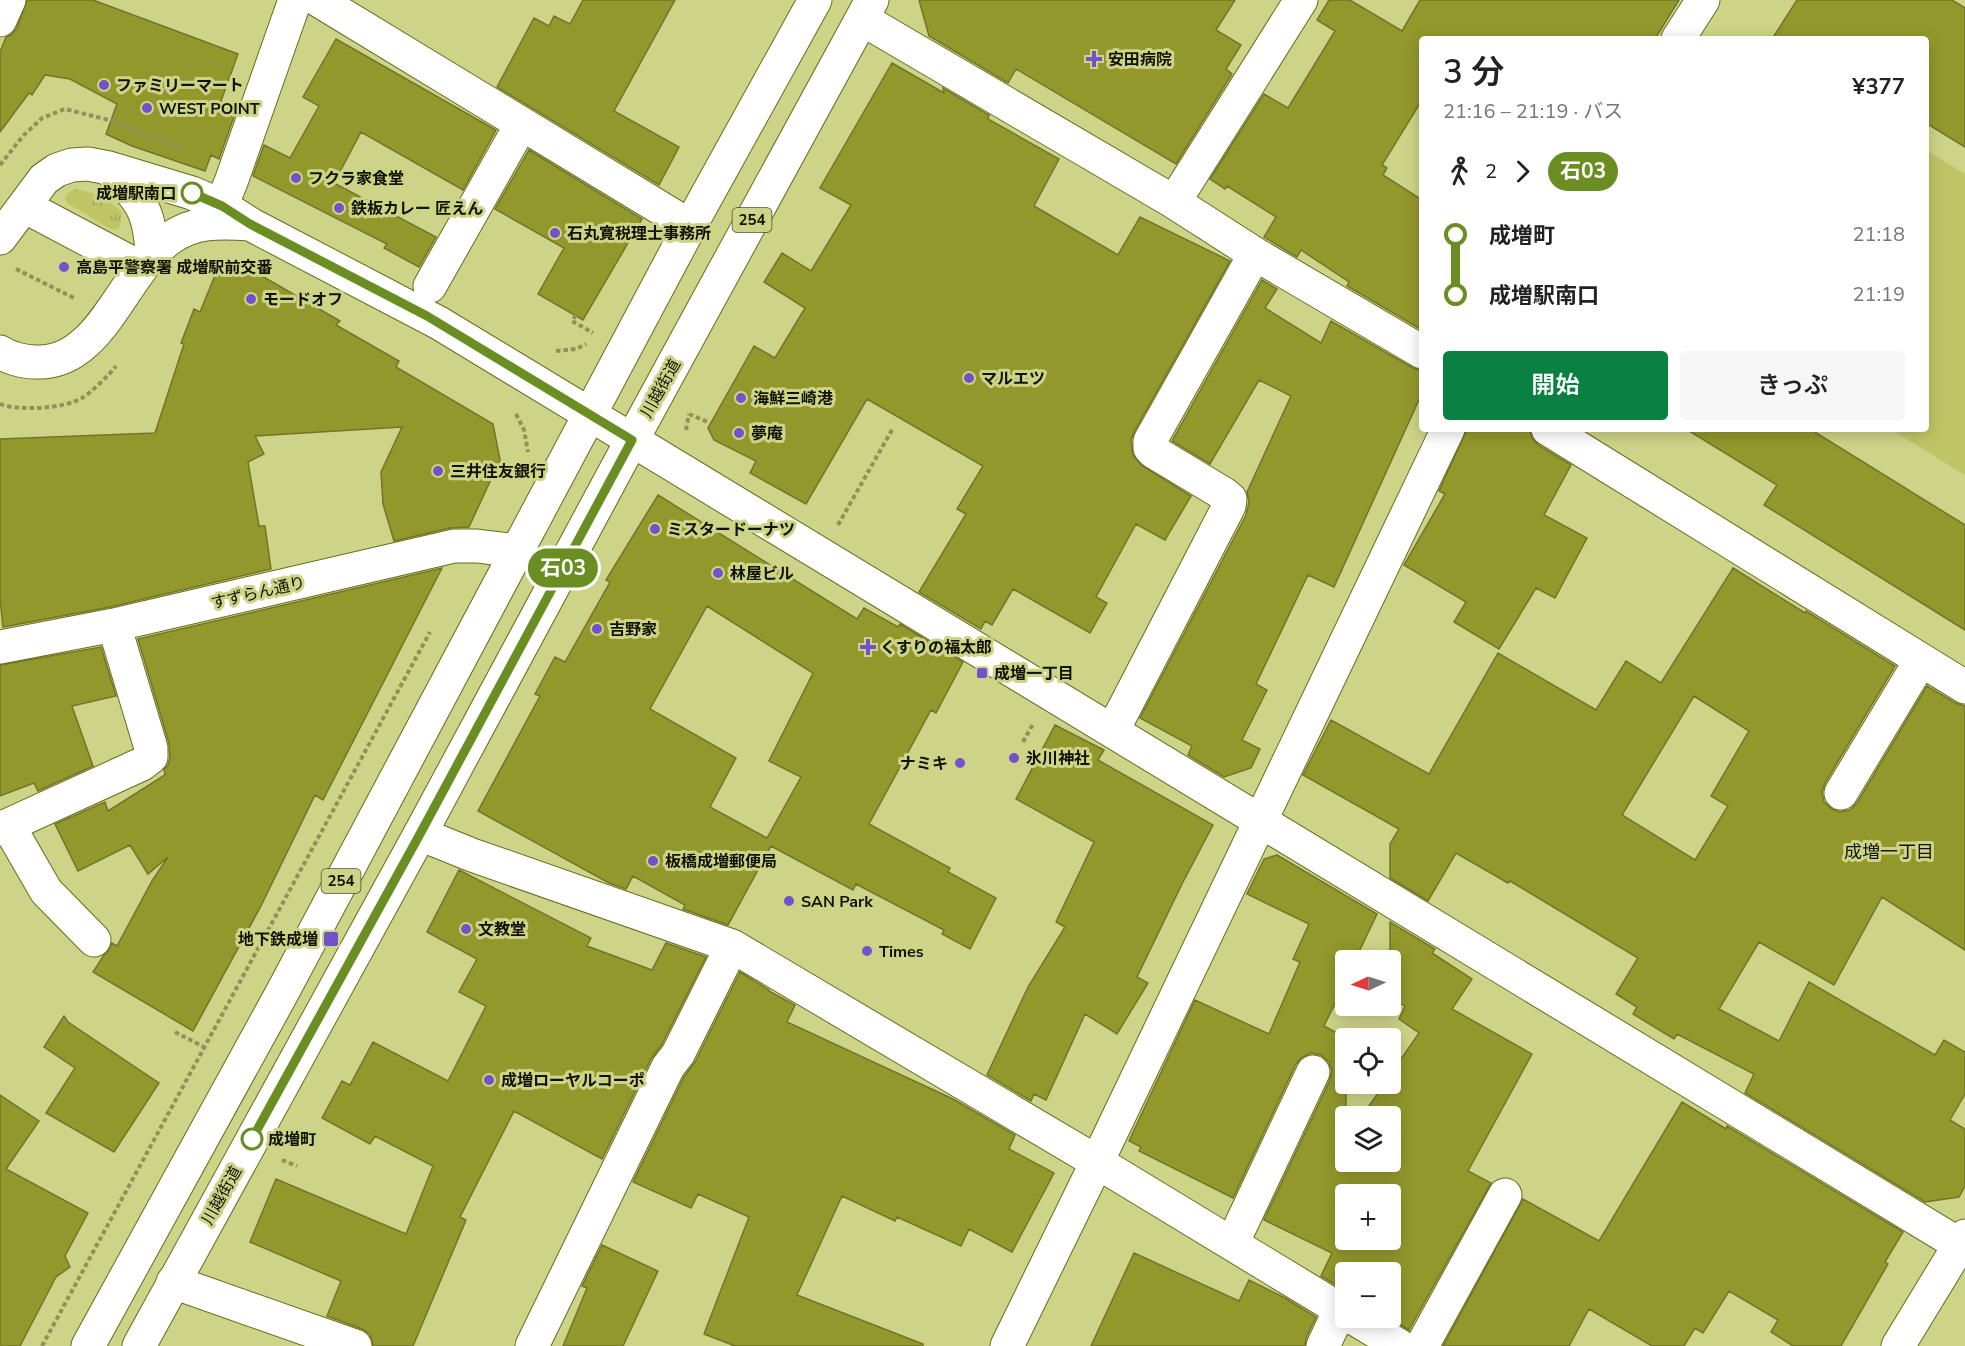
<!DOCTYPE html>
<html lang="ja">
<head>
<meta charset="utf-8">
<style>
  :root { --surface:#fff; --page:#f6f6f6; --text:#222; --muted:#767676; --accent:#0b8043 }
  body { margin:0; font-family:"Nunito Sans","Noto Sans JP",sans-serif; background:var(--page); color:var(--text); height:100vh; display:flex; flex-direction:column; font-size:22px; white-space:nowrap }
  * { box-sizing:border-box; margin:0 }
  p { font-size:20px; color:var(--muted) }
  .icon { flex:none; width:33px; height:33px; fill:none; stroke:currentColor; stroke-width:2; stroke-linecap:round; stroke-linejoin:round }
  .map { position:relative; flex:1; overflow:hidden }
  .side { position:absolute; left:1419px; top:36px; width:510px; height:396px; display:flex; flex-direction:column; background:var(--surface); border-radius:6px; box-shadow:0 3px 15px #0003 }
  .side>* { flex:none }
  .badge { padding:0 12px; border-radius:20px; font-size:21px; line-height:39px }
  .needle { width:39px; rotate:266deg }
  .fabs { position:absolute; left:1335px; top:950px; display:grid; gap:12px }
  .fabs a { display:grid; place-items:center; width:66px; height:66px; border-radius:6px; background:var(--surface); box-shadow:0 3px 15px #0003; font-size:30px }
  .map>.badge { position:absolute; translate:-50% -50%; box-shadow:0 0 0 3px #fff }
  .legs { display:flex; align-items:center; gap:9px; height:66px; padding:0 24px; font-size:20px }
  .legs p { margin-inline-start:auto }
  .headline { display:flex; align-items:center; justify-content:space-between; height:102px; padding:0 24px }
  h1 { font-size:33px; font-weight:600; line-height:45px }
  .action { display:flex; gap:12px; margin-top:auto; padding:12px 24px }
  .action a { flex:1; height:69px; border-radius:6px; background:var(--accent); color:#fff; font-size:24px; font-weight:600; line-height:69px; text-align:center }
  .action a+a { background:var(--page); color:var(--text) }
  ul { padding:0 24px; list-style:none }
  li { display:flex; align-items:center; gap:21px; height:60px; font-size:22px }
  li i { display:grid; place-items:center; width:9px; height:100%; margin:0 8px; background:currentColor }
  li i::after { content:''; width:15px; height:15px; margin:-8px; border:4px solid; border-radius:50%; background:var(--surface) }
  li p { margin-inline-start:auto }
  li:first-child i { background:linear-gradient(#0000 50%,currentColor 0) }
  li:last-child i { background:linear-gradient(currentColor 50%,#0000 0) }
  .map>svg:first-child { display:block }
  .grass { fill:url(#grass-tufts) }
  .pitch { fill:#bfc565 }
  .building { fill:#93982c; stroke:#727528; stroke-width:1.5; fill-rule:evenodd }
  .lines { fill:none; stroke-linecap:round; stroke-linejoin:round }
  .minor-casing { stroke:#686b1c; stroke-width:35 }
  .highway-casing { stroke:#686b1c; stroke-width:35 }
  .path { stroke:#8e9259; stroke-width:4; stroke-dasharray:4.5 3; stroke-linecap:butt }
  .minor { stroke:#fff; stroke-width:33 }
  .highway { stroke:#fff; stroke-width:33 }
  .line-1-casing { stroke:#fff; stroke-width:14 }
  .line-1 { stroke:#6b8e23; stroke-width:9 }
  .poi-dot { fill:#7351cb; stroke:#ced487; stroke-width:2 }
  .stop-1-dot { fill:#fff; stroke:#6b8e23; stroke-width:3 }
  .labels { text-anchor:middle; stroke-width:6; stroke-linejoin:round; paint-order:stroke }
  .shield { fill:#ced487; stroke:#4a4c28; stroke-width:1.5 }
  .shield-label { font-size:15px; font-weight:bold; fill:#121200 }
  .poi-label { font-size:16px; font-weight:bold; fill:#121200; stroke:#ced487; text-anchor:start }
  .stop-label { font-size:16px; font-weight:bold; fill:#121200; stroke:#ced487; text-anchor:end }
  .street-label { font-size:16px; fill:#121200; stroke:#ced487 }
  .neighbourhood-label { font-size:18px; fill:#121200; stroke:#ced487 }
</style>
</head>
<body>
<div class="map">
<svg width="1965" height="1346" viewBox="0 0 1965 1346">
  <defs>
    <pattern id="grass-tufts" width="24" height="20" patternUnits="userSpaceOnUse" patternTransform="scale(1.5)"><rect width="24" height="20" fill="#bfc565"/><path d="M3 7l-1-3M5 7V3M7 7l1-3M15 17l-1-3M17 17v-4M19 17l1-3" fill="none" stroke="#a3a856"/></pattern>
  </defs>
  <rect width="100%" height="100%" fill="#ced487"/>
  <path class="grass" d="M76 189 103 196 122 212 120 227 115 230 105 226 67 203 65 197 69 192Z"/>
  <path class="pitch" d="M1926 150 1965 174V475L1890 429H1926Z"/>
  <path class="building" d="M27 0H93L238 54 221 101 237 108 219 159 211 155 205 171 132 146 106 134 117 104 70 79 45 75 32 95 29 93 0 132V52L6 37 11 35 17 28Z
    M583 0H675L614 111 679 147 659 185 497 87 534 18 549 26 554 16 570 24Z
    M919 0H1235L1216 30 1241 45 1226 69 1232 74 1176 164 1016 69 1008 83 929 36Z
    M1329 0H1350L1402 31 1420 0H1679L1655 39H1422V100L1382 165 1387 168 1383 175 1422 200V330L1347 286 1349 282 1301 250 1297 257 1264 237 1276 217 1227 186 1225 189 1210 179 1264 94 1288 108 1335 31 1317 20Z
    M1797 0H1952L1965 8V147L1926 123V39H1772Z
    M336 39 496 130 463 190 361 132 334 183 436 237 419 267 384 248 387 244 253 176 264 145 290 158 319 106 303 97Z
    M892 63 944 93 943 88 989 115 988 119 1059 159 1034 206 1118 255 1140 217 1230 261 1134 432 1131 440 1133 455 1141 465 1191 496 1165 540 1136 524 1096 597 1107 603 1090 633 1013 589 992 625 985 621 981 629 919 592 966 514 957 509 983 466 867 399 806 504 750 473 756 461 714 440 708 428 754 346 775 358 805 308 764 282 782 253 811 271 851 205 820 188Z
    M529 150 642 219 583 320 538 294 564 248 495 209Z
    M218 268H248L340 321 336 325 399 361 396 367 493 424 500 460 469 527 450 528 394 541 383 504 381 472 402 427 255 436 264 454 248 462 259 526H265L271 569 110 607 3 627 0 599V439L155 433 184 344 181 343 194 309 200 312Z
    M1262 280 1277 289 1265 308 1321 343 1331 321 1413 368 1422 371V393L1334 587 1308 575 1256 684 1267 690 1242 740 1260 749 1251 768 1224 777 1188 755 1192 746 1140 718 1246 515 1249 502 1247 492 1291 396 1259 380 1210 464 1172 441Z
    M1467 429H1529L1532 438 1538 445 1571 465 1544 515 1587 538 1555 598 1536 588 1499 649 1454 622 1466 602 1404 565 1445 494 1439 491Z
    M1686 429H1810L1965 525V630L1764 505 1777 485Z
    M658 495 857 619 864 608 898 627 900 624 963 662 936 713 931 710 869 824 950 868 948 872 996 898 970 949 942 934 944 930 856 884 853 890 771 846 728 925 683 909 685 905 633 876 626 889 609 883 478 811 540 696 535 694 555 657 565 662 610 582 606 580ZM707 606 813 673 769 761 801 777 767 838 710 807 736 758 650 709Z
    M442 568 323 800 315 795 261 906 193 1031 93 972 104 955 107 953 112 943 117 946 152 881 168 857 148 874 130 845 78 871 55 824 105 802 108 811 165 775 164 770 168 765 170 758 169 743 138 639Z
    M1733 568 1805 613 1806 611 1895 666 1825 783 1822 792 1824 802 1832 809 1840 812 1850 810 1857 803 1927 686 1955 703 1965 706V950L1882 897 1834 985 1759 942 1719 1009 1779 1041 1809 982 1935 1055 1944 1040 1965 1052V1094L1950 1120 1965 1129V1186L1959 1197 1925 1202 1745 1093 1754 1074 1677 1034 1674 1039 1633 1014 1637 1007 1616 994 1638 958 1510 881 1508 883 1456 853 1428 901 1390 878V844L1399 829 1303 775 1331 720 1429 774 1498 653 1596 710 1626 661 1661 683ZM1694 696 1749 731 1711 796 1728 806 1695 860 1622 815Z
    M101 647 116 696 72 706 93 766 38 791 34 783 0 796V665Z
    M1055 725 1104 750 1098 760 1213 825 1182 884 1137 977 1148 983 1117 1034 1085 1014 1046 1100 1034 1094 1031 1101 987 1075 1028 987 1065 927 1056 922 1094 842 1016 799Z
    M1277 855 1377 914 1355 960H1346V981L1324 1026 1346 1038V1161H1390V1116H1362L1385 1083H1390V1075L1419 1033 1399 1019 1405 1006 1390 997V922L1435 949 1432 953 1472 979 1452 1009 1532 1054 1468 1171 1491 1183 1409 1330 1388 1317H1390V1272H1346V1291L1321 1276 1332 1253 1264 1220 1330 1080 1332 1070 1329 1062 1321 1055 1311 1053 1302 1057 1296 1064 1233 1198 1139 1151 1141 1147 1129 1141 1195 1000 1269 1034 1300 962 1293 959 1309 924 1247 894 1264 859ZM1346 1194H1390V1239H1346Z
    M459 870 591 938 587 946 652 970 666 943 706 957 662 1044 651 1059 602 1159 514 1111 460 1217 466 1220 413 1346H373L370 1334 362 1329 327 1316 341 1281 250 1242 276 1179 406 1234 433 1166 375 1136 370 1144 322 1118 342 1081 350 1085 373 1042 448 1081 486 1006 459 992 477 959 427 932Z
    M740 972 769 990V991L795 1005 787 1022 953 1099 1015 1135 1009 1149 1054 1173 1012 1252 969 1229 961 1246 897 1217 895 1221 842 1196 797 1295 923 1344V1346H735L704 1334 749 1217 698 1194 691 1208 633 1182 684 1077 695 1062Z
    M64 1016 68 1022 159 1083 114 1152 46 1113 75 1068 44 1047Z
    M0 1095 39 1121 6 1169 88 1213 65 1256 70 1267 56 1277 20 1346H0Z
    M1682 1102 1726 1129 1727 1126 1903 1232 1885 1262 1888 1264 1841 1346H1793L1771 1332 1778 1320 1729 1291 1703 1333 1695 1328 1684 1346H1652L1589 1309 1569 1346H1443L1523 1199 1599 1241Z
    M602 1245 658 1271 623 1346H563L587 1288 582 1286Z
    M1134 1253 1239 1301 1249 1280 1285 1298 1316 1317 1306 1338 1305 1346H1091Z"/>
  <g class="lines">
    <g class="minor-casing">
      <path id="minor" d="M318 0 690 226
        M862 19 1174 202 1255 254 1422 352
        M0 20 9 0
        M1678 39 1703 0
        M110 170C141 199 150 211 152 254
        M1174 202 1301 0
        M24 206 141 268
        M214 222 231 182 295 0
        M0 238 44 179 57 170 72 165 88 164 109 168 192 193 222 206 250 224 439 323 1965 1248
        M430 286 521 125
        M0 352C9 358 24 362 35 362 101 366 123 272 169 239 193 221 220 222 249 224
        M1548 429 1965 687
        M0 647 114 625 454 546H477L516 551
        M1113 730 1229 506 1230 499 1224 494 1154 452 1150 448V441L1255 254
        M1841 793 1921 660
        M8 825 46 891 94 940
        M0 829 142 764 151 757V748L114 625
        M420 834 472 855 732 946 1097 1162 1346 1313
        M1232 1244 1313 1072
        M173 1282 355 1346
        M1352 1317 1400 1346
        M532 1346 668 1067 678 1054 732 946
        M1007 1346 1097 1162 1448 429
        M1323 1346 1340 1310
        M1422 1346 1505 1195
        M1898 1346 1965 1236"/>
    </g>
    <g class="highway-casing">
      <path id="highway" d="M88 1346 282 993 690 226 815 0
        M139 1346 420 834 632 440 872 0"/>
    </g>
    <path class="path" d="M0 165 23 136 42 118 65 109 113 121 185 150
      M16 269 76 299
      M576 315 572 321 593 333
      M556 351 576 349 586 344
      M0 404C19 411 64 409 82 398 92 392 109 375 116 366
      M516 414 524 430 528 452
      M689 414 710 423
      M686 430 689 414
      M838 525 893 428
      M1023 742 1033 724
      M175 1032 204 1047
      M282 1160 297 1166
      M42 1346 430 632"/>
    <use href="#minor" class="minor"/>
    <use href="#highway" class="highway"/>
  </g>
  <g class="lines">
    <g class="line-1-casing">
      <path id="line-1" d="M192 193 222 206 250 224 427 316 632 440 420 834 252 1139"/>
    </g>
    <use href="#line-1" class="line-1"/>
  </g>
  <g class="poi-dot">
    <path d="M1091 50h6v6h6v6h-6v6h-6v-6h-6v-6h6z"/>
    <circle cx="104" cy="85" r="6"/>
    <circle cx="147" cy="108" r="6"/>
    <circle cx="296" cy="178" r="6"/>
    <circle cx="339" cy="208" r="6"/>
    <circle cx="555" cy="233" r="6"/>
    <circle cx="64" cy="267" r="6"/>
    <circle cx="251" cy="299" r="6"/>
    <circle cx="969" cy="378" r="6"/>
    <circle cx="741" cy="398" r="6"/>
    <circle cx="739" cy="433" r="6"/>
    <circle cx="438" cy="471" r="6"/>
    <circle cx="655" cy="529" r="6"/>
    <circle cx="718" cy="573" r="6"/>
    <circle cx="597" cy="629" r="6"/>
    <path d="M865 638h6v6h6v6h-6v6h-6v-6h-6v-6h6z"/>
    <rect x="976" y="667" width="12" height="12" rx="3"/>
    <circle cx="1014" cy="758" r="6"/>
    <circle cx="960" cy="763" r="6"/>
    <circle cx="653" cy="861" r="6"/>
    <circle cx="789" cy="901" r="6"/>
    <circle cx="466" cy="929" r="6"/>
    <rect x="323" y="931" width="16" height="16" rx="3"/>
    <circle cx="867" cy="951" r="6"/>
    <circle cx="489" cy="1080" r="6"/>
  </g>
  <g class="stop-1-dot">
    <circle cx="192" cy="193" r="10"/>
    <circle cx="252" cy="1139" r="10"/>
  </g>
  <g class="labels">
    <g class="shield">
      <rect x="732.5" y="208" width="39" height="24" rx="4.5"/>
      <rect x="321.5" y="869" width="39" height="24" rx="4.5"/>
    </g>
    <g class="shield-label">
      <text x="752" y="225">254</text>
      <text x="341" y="886">254</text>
    </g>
    <g class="poi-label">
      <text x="1108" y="65">安田病院</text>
      <text x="116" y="91">ファミリーマート</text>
      <text x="159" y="114">WEST POINT</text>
      <text x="308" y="184">フクラ家食堂</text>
      <text x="351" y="214">鉄板カレー 匠えん</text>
      <text x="567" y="239">石丸寛税理士事務所</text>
      <text x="76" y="273">高島平警察署 成増駅前交番</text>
      <text x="263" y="305">モードオフ</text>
      <text x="981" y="384">マルエツ</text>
      <text x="753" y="404">海鮮三崎港</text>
      <text x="751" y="439">夢庵</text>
      <text x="450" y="477">三井住友銀行</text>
      <text x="667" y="535">ミスタードーナツ</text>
      <text x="730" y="579">林屋ビル</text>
      <text x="609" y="635">吉野家</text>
      <text x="880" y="653">くすりの福太郎</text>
      <text x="994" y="679">成増一丁目</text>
      <text x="1026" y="764">氷川神社</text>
      <text x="948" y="769" text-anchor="end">ナミキ</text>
      <text x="665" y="867">板橋成増郵便局</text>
      <text x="801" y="907">SAN Park</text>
      <text x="478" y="935">文教堂</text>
      <text x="318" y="945" text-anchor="end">地下鉄成増</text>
      <text x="879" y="957">Times</text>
      <text x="501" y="1086">成増ローヤルコーポ</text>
    </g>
    <g class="stop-label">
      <text x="176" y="199">成増駅南口</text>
      <text x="268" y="1145" text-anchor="start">成増町</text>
    </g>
    <g class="street-label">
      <text transform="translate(660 388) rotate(-61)" y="6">川越街道</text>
      <text transform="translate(258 592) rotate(-13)" y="6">すずらん通り</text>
      <text transform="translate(221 1195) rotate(-61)" y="6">川越街道</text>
    </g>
    <g class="neighbourhood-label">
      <text x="1889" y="858">成増一丁目</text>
    </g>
  </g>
</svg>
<div class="fabs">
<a><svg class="needle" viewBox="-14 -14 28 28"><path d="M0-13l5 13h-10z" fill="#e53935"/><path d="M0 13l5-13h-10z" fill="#767676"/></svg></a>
<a><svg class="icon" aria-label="locate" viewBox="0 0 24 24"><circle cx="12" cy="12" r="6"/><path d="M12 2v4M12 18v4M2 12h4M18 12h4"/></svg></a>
<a><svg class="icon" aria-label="layers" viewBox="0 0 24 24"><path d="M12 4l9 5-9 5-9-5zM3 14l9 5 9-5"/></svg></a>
<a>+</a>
<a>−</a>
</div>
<b class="badge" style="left:563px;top:568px;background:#6b8e23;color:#fff">石03</b>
<section class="side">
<div class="headline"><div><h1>3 分</h1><p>21:16 – 21:19 · バス</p></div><b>¥377</b></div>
<div class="legs"><svg class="icon" aria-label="walk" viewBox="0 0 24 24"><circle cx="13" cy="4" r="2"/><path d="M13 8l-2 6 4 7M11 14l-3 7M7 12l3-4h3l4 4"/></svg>2<svg class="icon" aria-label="forward" viewBox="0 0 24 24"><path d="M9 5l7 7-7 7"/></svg><b class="badge" style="background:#6b8e23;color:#fff">石03</b></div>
<ul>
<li><i style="color:#6b8e23"></i><b>成増町</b><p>21:18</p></li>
<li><i style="color:#6b8e23"></i><b>成増駅南口</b><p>21:19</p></li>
</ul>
<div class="action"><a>開始</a><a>きっぷ</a></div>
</section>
</div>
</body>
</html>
